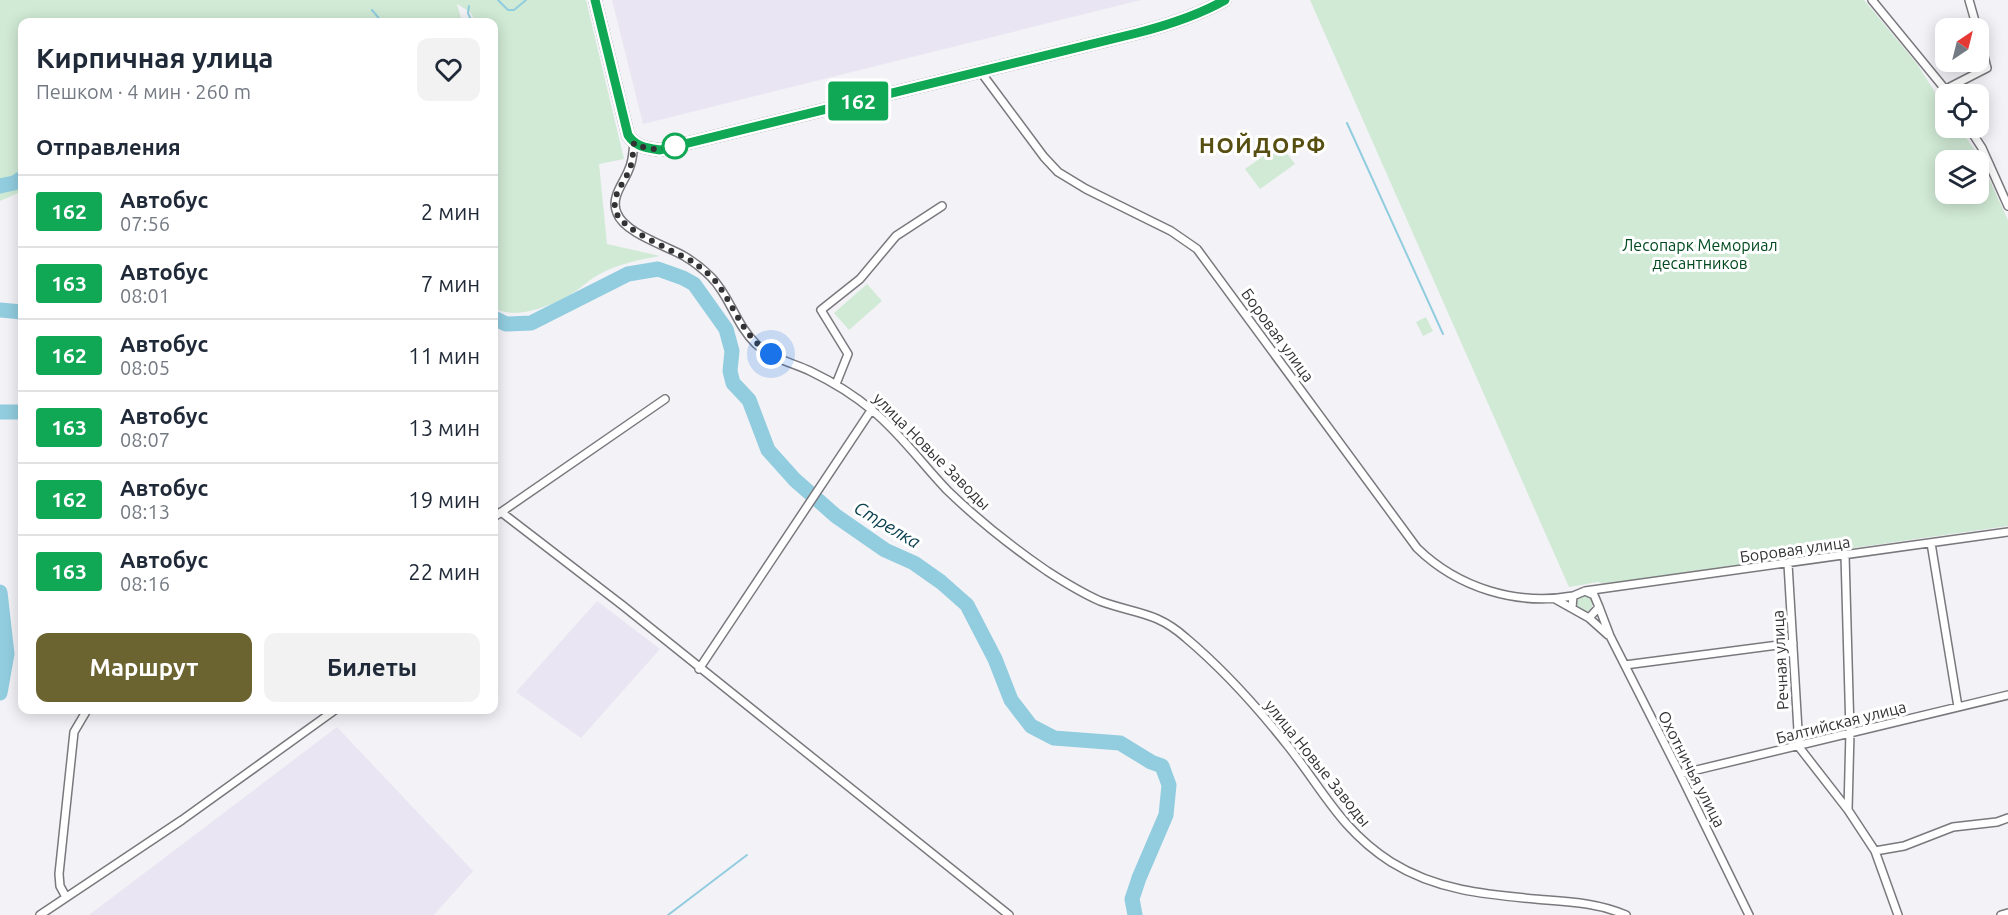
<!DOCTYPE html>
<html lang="ru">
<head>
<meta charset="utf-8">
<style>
  :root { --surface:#fff; --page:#f2f2f3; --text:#1f2937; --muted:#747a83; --line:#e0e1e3; --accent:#6b6431 }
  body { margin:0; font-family:Ubuntu,sans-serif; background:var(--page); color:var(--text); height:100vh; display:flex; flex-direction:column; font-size:22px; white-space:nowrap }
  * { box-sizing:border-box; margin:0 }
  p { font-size:20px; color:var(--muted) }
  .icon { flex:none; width:33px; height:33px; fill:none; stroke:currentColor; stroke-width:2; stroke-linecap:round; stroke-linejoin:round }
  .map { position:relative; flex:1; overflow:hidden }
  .sheet { position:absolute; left:18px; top:18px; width:480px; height:696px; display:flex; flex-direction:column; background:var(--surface); border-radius:12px; box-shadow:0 3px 15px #0003 }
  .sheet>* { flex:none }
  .badge { padding:0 12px; border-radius:4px; font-size:21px; line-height:39px }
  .needle { width:39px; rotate:35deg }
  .tools { position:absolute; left:1935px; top:18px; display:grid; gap:12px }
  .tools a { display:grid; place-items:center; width:54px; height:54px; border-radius:12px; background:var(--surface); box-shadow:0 3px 15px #0003; font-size:30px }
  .you { position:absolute; width:30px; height:30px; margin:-15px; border:4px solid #fff; border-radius:50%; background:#1a73e8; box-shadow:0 0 0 9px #1a73e833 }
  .map>.badge { position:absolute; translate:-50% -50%; box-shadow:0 0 0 3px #fff }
  h2 { padding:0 18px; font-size:22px; line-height:54px }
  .round { display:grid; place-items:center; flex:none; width:63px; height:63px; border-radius:12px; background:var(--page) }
  .head { display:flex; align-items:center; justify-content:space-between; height:102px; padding:0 18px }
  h1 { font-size:28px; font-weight:600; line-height:45px }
  .button { display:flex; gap:12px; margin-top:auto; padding:12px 18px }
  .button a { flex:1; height:69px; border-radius:12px; background:var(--accent); color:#fff; font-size:24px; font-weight:600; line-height:69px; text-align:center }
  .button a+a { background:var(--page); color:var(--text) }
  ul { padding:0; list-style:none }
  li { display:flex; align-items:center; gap:18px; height:72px; padding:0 18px; border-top:2px solid var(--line) }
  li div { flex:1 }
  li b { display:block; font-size:22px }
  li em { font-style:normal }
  li .badge { min-width:66px; font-weight:700; text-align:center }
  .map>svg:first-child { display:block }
  .built { fill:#e9e5f2 }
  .green { fill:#d0ead5; fill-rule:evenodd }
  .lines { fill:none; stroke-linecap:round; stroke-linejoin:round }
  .stream { stroke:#91cddf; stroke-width:2 }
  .river { stroke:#91cddf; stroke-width:15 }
  .street-casing { stroke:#7a787d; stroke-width:10 }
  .secondary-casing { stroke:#7a787d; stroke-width:14 }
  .street { stroke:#fff; stroke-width:7 }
  .secondary { stroke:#fff; stroke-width:10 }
  .line-casing { stroke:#fff; stroke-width:14 }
  .line { stroke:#10a855; stroke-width:9 }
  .walk { stroke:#323134; stroke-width:6; stroke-dasharray:0 10.8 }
  .stop-dot { fill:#fff; stroke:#10a855; stroke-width:3 }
  .labels { text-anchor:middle; stroke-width:6; stroke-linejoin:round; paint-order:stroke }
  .park-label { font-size:16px; fill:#01491f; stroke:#fff }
  .street-label { font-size:16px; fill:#323134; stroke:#fff }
  .water-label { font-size:18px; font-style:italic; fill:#0a414e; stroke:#fff }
  .district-label { font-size:22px; font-weight:bold; letter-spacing:1.5px; fill:#574f11; stroke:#fff }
</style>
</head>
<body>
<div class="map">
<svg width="2008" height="915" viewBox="0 0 2008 915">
  <rect width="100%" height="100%" fill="#f3f2f7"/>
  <path class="built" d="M612 0H1141L643 124Z
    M597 601 660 649 581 738 516 692Z
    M337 727 473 871 434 915H89Z"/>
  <path class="green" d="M0 0H586L624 159 599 164 607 244 660 256C638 260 617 264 598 275 590 279 583 286 576 291 554 305 517 321 494 308V69L495 57 494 22H476L470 12 457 4 462 22H22V191L0 201Z
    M1310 0H1864L1917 64 1945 108 1946 128H1959L1977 153 2008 220V526L1797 556 1607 585 1598 582 1569 587ZM1946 160H1978V194H1946Z
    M1280 144 1295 164 1260 189 1245 169Z
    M867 284 882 301 849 330 834 313Z
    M1426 317 1433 331 1423 336 1416 322Z
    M1575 603a9 9 0 1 1 18 0a9 9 0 1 1-18 0Z"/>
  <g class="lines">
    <path class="stream" d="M498 0 508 10H514L526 0
      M469 6 468 13 472 22
      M372 10 382 22
      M1347 123 1443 334
      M668 915 747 855"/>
    <path class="river" d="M0 186 14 183 22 178
      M0 310 22 312
      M494 318 506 324 531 323 628 274 658 269 683 278 694 284 726 329 732 351 730 371 733 383 749 400 768 450 795 480 836 516 885 550 914 563 941 582 967 605 995 659 1011 700 1031 726 1054 738 1120 743 1151 762 1162 766 1169 785 1166 815 1139 878 1132 899 1135 915
      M0 412H22
      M0 592 7 654 0 693"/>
    <g class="street-casing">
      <path id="street" d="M1872 0 1949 94
        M1969 0 1977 28
        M980 71 1044 157 1058 172 1086 189 1171 231 1197 249 1417 548C1458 588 1517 606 1573 596
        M1946 89 1987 68 1978 33
        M1969 128 1982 148 2008 206
        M634 143C633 151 633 161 629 169 624 183 610 197 617 213 624 233 667 246 684 256 694 262 703 269 711 277 730 296 736 325 756 344 770 358 793 363 810 371 833 382 854 395 873 411 901 434 922 464 947 490 978 520 1012 547 1047 571 1064 582 1082 593 1100 601 1135 614 1156 611 1186 638 1224 670 1258 708 1288 746 1323 790 1341 830 1391 862 1439 892 1491 895 1547 900 1575 902 1600 904 1626 915
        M836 384 848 354 821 310 860 279 896 236 942 206
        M501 512 622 605 1009 915
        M494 517 665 399
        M1931 543 1958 707
        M1845 555 1850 732 1848 810
        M1788 564 1799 747 1848 810 1875 851 1898 915
        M1585 591 2008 532
        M1555 599 1589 618 1599 607 1594 595 1585 591 1573 596 1572 608
        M1599 607 1610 636 1680 774 1749 915
        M1589 618 1608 635
        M1625 665 1793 643
        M699 669 872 409
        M1680 774 2008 695
        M1875 851 1904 846 1953 827 1997 822 2008 818
        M66 897 60 886 59 874 74 732 87 710
        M40 915 182 820 335 710
        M2001 915 2008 913"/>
    </g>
    <g class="secondary-casing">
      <path id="secondary" d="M595 0 628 135C636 147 646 148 660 150L1137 33C1168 25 1197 16 1225 0"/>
    </g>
    <use href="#street" class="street"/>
    <use href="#secondary" class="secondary"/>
  </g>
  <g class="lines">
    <g class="line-casing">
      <path id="line" d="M595 0 628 135C636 147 646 148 660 150L1137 33C1168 25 1197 16 1225 0"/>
    </g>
    <use href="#line" class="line"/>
    <path class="walk" d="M675 146C662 150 649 151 634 143 633 150 633 158 631 165 627 181 610 194 616 212 623 232 677 251 696 264 704 270 713 277 719 286 736 310 744 338 771 354"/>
  </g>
  <circle class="stop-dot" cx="675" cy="146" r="12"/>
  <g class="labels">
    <g class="park-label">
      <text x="1700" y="251">Лесопарк Мемориал<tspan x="1700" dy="18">десантников</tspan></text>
    </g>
    <g class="street-label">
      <text transform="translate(1278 335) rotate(54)" y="6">Боровая улица</text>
      <text transform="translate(932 451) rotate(45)" y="6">улица Новые Заводы</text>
      <text transform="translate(1795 549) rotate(-8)" y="6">Боровая улица</text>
      <text transform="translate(1780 660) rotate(-93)" y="6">Речная улица</text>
      <text transform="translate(1841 722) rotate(-14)" y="6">Балтийская улица</text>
      <text transform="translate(1318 763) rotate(51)" y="6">улица Новые Заводы</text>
      <text transform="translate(1692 769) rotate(63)" y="6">Охотничья улица</text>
    </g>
    <g class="water-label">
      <text transform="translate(887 525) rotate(31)" y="6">Стрелка</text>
    </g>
    <g class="district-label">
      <text x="1263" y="153">НОЙДОРФ</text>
    </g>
  </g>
</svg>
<div class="tools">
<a><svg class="needle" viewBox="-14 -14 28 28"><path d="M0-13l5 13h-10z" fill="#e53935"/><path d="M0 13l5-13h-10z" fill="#747a83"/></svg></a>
<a><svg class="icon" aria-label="locate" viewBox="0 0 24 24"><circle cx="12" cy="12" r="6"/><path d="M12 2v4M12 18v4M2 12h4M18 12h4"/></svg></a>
<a><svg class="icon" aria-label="layers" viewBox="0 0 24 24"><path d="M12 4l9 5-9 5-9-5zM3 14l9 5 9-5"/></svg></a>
</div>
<div class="you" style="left:771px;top:354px"></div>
<b class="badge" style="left:858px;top:101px;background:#10a855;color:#fff">162</b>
<section class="sheet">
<div class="head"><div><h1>Кирпичная улица</h1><p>Пешком · 4 мин · 260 m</p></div><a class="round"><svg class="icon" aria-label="heart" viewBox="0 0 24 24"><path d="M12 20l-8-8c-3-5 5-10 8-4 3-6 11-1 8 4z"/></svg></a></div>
<h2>Отправления</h2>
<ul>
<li><span class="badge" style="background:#10a855;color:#fff">162</span><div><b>Автобус</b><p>07:56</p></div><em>2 мин</em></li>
<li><span class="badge" style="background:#10a855;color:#fff">163</span><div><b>Автобус</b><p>08:01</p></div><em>7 мин</em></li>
<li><span class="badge" style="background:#10a855;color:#fff">162</span><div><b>Автобус</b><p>08:05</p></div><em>11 мин</em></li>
<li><span class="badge" style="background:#10a855;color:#fff">163</span><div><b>Автобус</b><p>08:07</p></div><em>13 мин</em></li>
<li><span class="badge" style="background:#10a855;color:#fff">162</span><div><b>Автобус</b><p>08:13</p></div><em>19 мин</em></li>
<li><span class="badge" style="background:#10a855;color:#fff">163</span><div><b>Автобус</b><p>08:16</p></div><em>22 мин</em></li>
</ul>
<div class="button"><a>Маршрут</a><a>Билеты</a></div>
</section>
</div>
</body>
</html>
